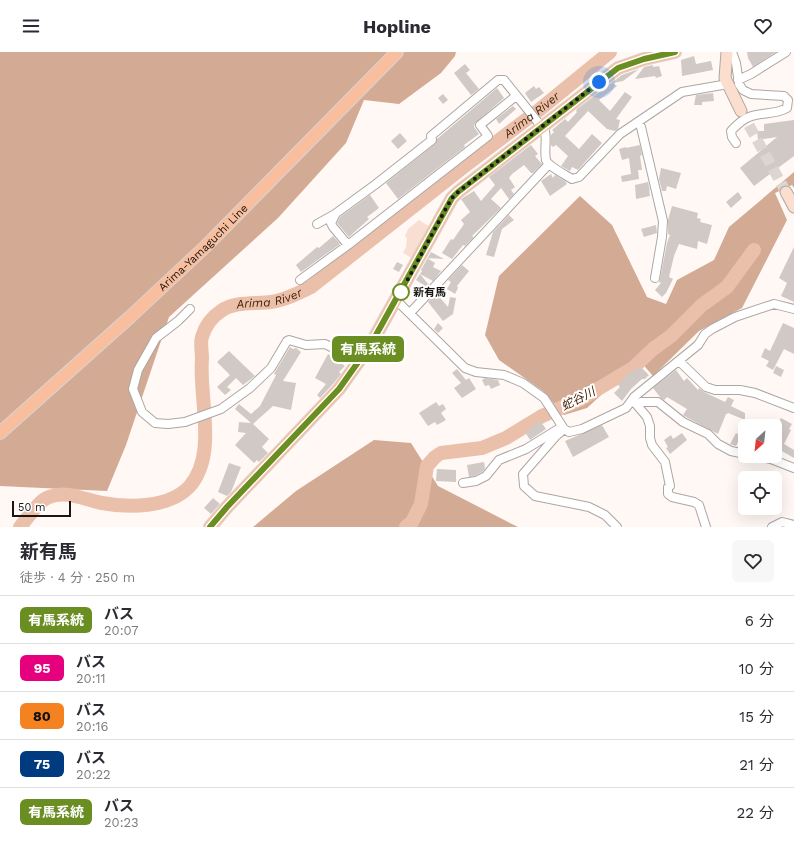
<!DOCTYPE html>
<html lang="ja">
<head>
<meta charset="utf-8">
<style>
  :root { --surface:#fff; --page:#f7f7f7; --text:#2b2b33; --muted:#7c7c81; --line:#e1e1e2 }
  body { margin:0; font-family:"Work Sans","Noto Sans JP",sans-serif; background:var(--page); color:var(--text); height:100vh; display:flex; flex-direction:column; font-size:15px; white-space:nowrap }
  * { box-sizing:border-box; margin:0 }
  p { font-size:13px; color:var(--muted) }
  .icon { flex:none; width:22px; height:22px; fill:none; stroke:currentColor; stroke-width:2; stroke-linecap:round; stroke-linejoin:round }
  .map { position:relative; height:475px; overflow:hidden }
  .panel { display:flex; flex-direction:column; background:var(--surface); flex:1 }
  .panel>* { flex:none }
  .badge { padding:0 8px; border-radius:6px; font-size:14px; line-height:26px }
  .needle { width:26px; rotate:207deg }
  .fabs { position:absolute; left:738px; top:367px; display:grid; gap:8px }
  .fabs a { display:grid; place-items:center; width:44px; height:44px; border-radius:6px; background:var(--surface); box-shadow:0 4px 16px #0002; font-size:20px }
  .scale { position:absolute; left:12px; bottom:10px; width:59px; box-sizing:border-box; padding-left:4px; border:2px solid #181514; border-top:0; font-size:11px; line-height:14px; white-space:nowrap; color:#181514; -webkit-text-stroke:3px #fff; paint-order:stroke }
  .you { position:absolute; width:20px; height:20px; margin:-10px; border:3px solid #fff; border-radius:50%; background:#1a73e8; box-shadow:0 0 0 6px #1a73e833 }
  .map>.badge { position:absolute; translate:-50% -50%; box-shadow:0 0 0 2px #fff }
  .round { display:grid; place-items:center; flex:none; width:42px; height:42px; border-radius:6px; background:var(--page) }
  .head { display:flex; align-items:center; justify-content:space-between; height:68px; padding:0 20px }
  h1 { font-size:19px; font-weight:700; line-height:30px }
  ul { padding:0; list-style:none }
  li { display:flex; align-items:center; gap:12px; height:48px; padding:0 20px; border-top:1px solid var(--line) }
  li div { flex:1 }
  li b { display:block; font-size:15px }
  li em { font-style:normal }
  li .badge { min-width:44px; font-weight:700; text-align:center }
  header { display:flex; justify-content:space-between; align-items:center; height:52px; padding:0 20px; background:var(--surface); font-size:18px; font-weight:700 }
  .map>svg:first-child { display:block }
  .green { fill:#f9dfd1 }
  .forest { fill:#d3aa94 }
  .lines { fill:none; stroke-linecap:round; stroke-linejoin:round }
  .river { stroke:#eac0aa; stroke-width:14 }
  .building { fill:#d0c9c6 }
  .secondary-tunnel { stroke:#dcd6d2; stroke-width:11; stroke-dasharray:11 5.5; stroke-linecap:butt }
  .minor-casing { stroke:#ada6a3; stroke-width:10 }
  .secondary-casing { stroke:#ada6a3; stroke-width:13 }
  .primary-casing { stroke:#d5d5d5; stroke-width:14 }
  .minor { stroke:#fff; stroke-width:8 }
  .secondary { stroke:#fbdece; stroke-width:11 }
  .primary { stroke:#f8be9d; stroke-width:12 }
  .line-casing { stroke:#fff; stroke-width:9 }
  .line { stroke:#6b8e23; stroke-width:6 }
  .walk { stroke:#181514; stroke-width:4; stroke-dasharray:0 7.2 }
  .stop-dot { fill:#fff; stroke:#6b8e23; stroke-width:2 }
  .labels { text-anchor:middle; stroke-width:4; stroke-linejoin:round; paint-order:stroke }
  .street-label { font-size:11px; fill:#181514; stroke:#fff }
  .stop-label { font-size:11px; font-weight:bold; fill:#181514; stroke:#fff; text-anchor:start }
  .water-label { font-size:12px; font-style:italic; fill:#472007; stroke:#fff }
</style>
</head>
<body>
<header><svg class="icon" aria-label="menu" viewBox="0 0 24 24"><path d="M4 6h16M4 12h16M4 18h16"/></svg>Hopline<svg class="icon" aria-label="heart" viewBox="0 0 24 24"><path d="M12 20l-8-8c-3-5 5-10 8-4 3-6 11-1 8 4z"/></svg></header>
<div class="map">
<svg width="794" height="475" viewBox="0 0 794 475">
  <rect width="100%" height="100%" fill="#fff8f4"/>
  <path class="green" d="M419 168 430 175 413 207 403 201 406 195 407 186 405 184 408 177Z"/>
  <path class="forest" d="M0 0H456L455 4 441 21 399 52 364 48 346 91 278 166 169 265 126 393 107 439 0 434Z
    M794 120V136L792 133 775 141 787 168 742 256 699 279 653 324 639 308 587 356 564 363 543 339 499 308 485 283 499 224 580 144 612 173 647 245 666 252 677 228 714 208 729 175Z
    M374 388 411 391 438 434 518 475H253L296 439Z"/>
  <g class="lines">
    <g class="river">
      <path id="s1" d="M20 475C27 467 39 448 49 445 67 438 85 448 102 451 128 456 169 456 189 435 211 411 205 372 203 343 202 331 201 318 202 306 202 300 200 291 202 285 205 274 212 265 221 259 235 249 255 252 271 250 285 248 299 241 311 235L466 113 539 58 610 0"/>
      <path d="M406 475 412 470 421 452 427 414 435 405 441 401 482 396 506 386 542 364 581 347 633 316 653 297 671 284 702 253 727 235 754 198"/>
    </g>
  </g>
  <path class="building" d="M747 0H776L753 15 748 6Z
    M694 4 696 12 711 9 713 18 682 24 681 8Z
    M465 12 470 18 466 21 479 37 466 47 471 43 454 21Z
    M653 13V15L659 14 662 24 656 26 655 24 635 27 644 15Z
    M639 17 623 29 613 31 617 34 599 48 610 59 625 40 632 45 616 67 620 68 618 77 615 79 607 77 588 59 565 84 579 97 592 82 602 91 578 118 572 115 570 119 561 114 568 104 556 93 553 95 551 93V83L554 80 552 78 565 67 568 70 577 60 576 59 577 57 622 23Z
    M534 34 536 37 539 35 544 41 531 50 525 41Z
    M497 36 504 46 475 71 474 75 479 82 464 93 465 95 398 147 386 131 435 92 437 87Z
    M713 41 714 49 702 50V53H694L696 43Z
    M443 42 448 48 443 52 438 46Z
    M513 54 516 57 499 72 496 67Z
    M794 68V104L754 134 740 116 777 85 758 88 757 79H764V72Z
    M400 81 407 89 398 97 391 89Z
    M531 93 538 102 535 104 542 112 533 121H531L524 113 512 122 509 126 515 135 511 138 514 142 509 147 501 136 491 147 501 156 472 184 474 185 465 194 463 193 452 207 442 201 451 187 453 188 464 172 461 168 470 160 461 147 474 139 481 149 495 133 489 125Z
    M640 93 642 103 640 104 642 118H638L639 127 622 130 621 124 631 122 629 106 622 108 619 97 626 95V96Z
    M661 116 681 121 676 137 667 134 666 139H662L659 127Z
    M551 122 553 126 555 123 565 129 567 132 550 144 541 129Z
    M648 130 650 139 649 138 650 144 636 147 635 133Z
    M738 140 742 146 731 156 726 150Z
    M370 143 379 156 367 165 369 167 349 185 337 171 340 165Z
    M672 154 698 161 697 166 701 167 700 170 712 173 707 192 698 189 697 197 679 192 674 204 669 225 673 227 666 241 662 245 655 238 661 231 659 230 660 227 667 191 670 183 668 182V168Z
    M509 163 514 168 502 177 494 205 486 203 493 180Z
    M656 173 657 181 644 185 641 177Z
    M333 184 340 192 301 220 296 213 317 195 319 196Z
    M794 195V250L781 244 787 231 779 226Z
    M431 200 444 207 427 206 435 211 433 215 441 219 433 229 420 222 422 219 421 218Z
    M397 210 403 213 399 220 393 217Z
    M462 213 469 219 457 234 458 236 455 242 447 237 451 230 448 228Z
    M420 222 429 233 427 235 416 228Z
    M436 241 448 255 450 245 456 246 453 262 443 269 428 250Z
    M438 271 443 276 438 281 434 277Z
    M783 271 794 276V302L784 297 773 318 766 314 769 309 761 305 765 296 770 299Z
    M385 283 391 288 387 293 386 292 385 293 381 290Z
    M290 295 293 297 296 296 301 300 283 329 296 331 291 358 273 354 253 372 269 387 262 395 268 401 259 410 257 408 254 411 235 393 246 381 238 380 239 370 251 371 235 357 239 352 251 362 260 354 276 323 274 322Z
    M229 299 255 324 243 333 236 326 227 335 231 338 225 343 217 335 230 323 217 310Z
    M328 302 345 314 339 320 341 322 333 332 320 346 317 343 326 332 315 326Z
    M640 314 649 323 645 327H642L631 337 622 349 614 341 620 335 618 333 627 323 633 318 635 319Z
    M776 314 784 318 781 325 773 321Z
    M457 317 466 328 469 326 476 337 462 346 454 336 461 331 452 321Z
    M676 318 684 329 687 326 698 338 699 336 704 340 725 350 728 345 734 348 731 354 745 361V368L728 361 727 362H726L718 382 686 365 683 363 687 357 667 345 664 348 660 345 653 336Z
    M485 326 498 328 500 333 491 337 489 333 485 334 482 328Z
    M436 350 439 354 443 352 446 357 441 361 446 368 437 373 435 370 428 374 419 361Z
    M781 366 792 372 789 377 791 378 784 392 794 398V406L787 402V400V402L775 395V391L781 380 775 377V369L778 371Z
    M540 369 546 377 530 388 525 380Z
    M602 373 609 385 573 405 565 389Z
    M682 381 687 388 670 402 666 396 668 395 664 388 671 383 673 387Z
    M736 381 741 384 736 394 730 392Z
    M484 410 485 417 482 420 474 424 469 425 467 413Z
    M229 411 241 415 231 440 227 444 218 440Z
    M437 417 456 418V430L436 429Z
    M213 446 220 452 211 462 204 456Z"/>
  <g class="lines">
    <path class="secondary-tunnel" d="M741 59 786 140"/>
    <g class="minor-casing">
      <path id="minor" d="M732 0 736 11 739 32 743 38 751 42 784 44 788 48 787 56C775 63 761 60 749 65 741 68 736 74 731 79L732 85 736 91
        M738 28 751 22 786 0
        M638 70 641 75 663 169 662 185 655 226
        M335 163 331 171 333 175 348 193
        M317 172 335 162 376 132 432 88 431 84 498 28H504L545 79C547 88 544 98 546 108 548 114 566 123 572 127L579 125 620 82 682 40 728 32
        M300 228 348 193 488 84 480 73 516 44
        M396 248 465 316 476 320 504 323 523 331 544 346 564 377 569 380 582 377 626 356 634 345 698 293 705 282 712 277 735 265 774 252 794 257
        M190 257 178 269 156 286 138 318 133 337 142 360 155 371 168 372 185 370 221 357 250 336 271 316 287 289 289 288 306 293 325 292 359 309
        M410 261 549 112
        M679 309 706 335 715 338H740L755 341 794 356
        M633 350 636 352 641 350H658L683 370 708 382 718 392 731 399 745 402
        M636 352 647 365 650 374V386L652 393 665 410 670 434 668 435V442L672 445 694 450 699 453 706 475
        M564 377 556 384 523 422 524 434 535 444 589 455 605 463 617 475
        M757 404 771 407 794 416
        M463 431 476 429 486 424 499 408 526 397 560 376
        M772 475 782 470 794 473"/>
    </g>
    <g class="secondary-casing">
      <path id="secondary" d="M727 0 725 26 741 59
        M786 140 794 155"/>
    </g>
    <g class="primary-casing">
      <g id="primary">
        <path id="s2" d="M0 381 130 265 206 194 397 0"/>
        <path d="M210 475 227 455 339 337 371 292 452 146 458 140 618 16 644 7 675 0"/>
      </g>
    </g>
    <use href="#minor" class="minor"/>
    <use href="#secondary" class="secondary"/>
    <use href="#primary" class="primary"/>
  </g>
  <g class="lines">
    <g class="line-casing">
      <path id="line" d="M210 475 227 455 339 337 371 292 452 146 458 140 618 16 644 7 675 0"/>
    </g>
    <use href="#line" class="line"/>
    <path class="walk" d="M401 240 444 160 452 146 458 140 599 30"/>
  </g>
  <circle class="stop-dot" cx="401" cy="240" r="8"/>
  <g class="labels">
    <g class="street-label">
      <text dy="4" stroke="none"><textPath href="#s2" startOffset="275">Arima-Yamaguchi Line</textPath></text>
    </g>
    <g class="stop-label">
      <text x="413" y="244">新有馬</text>
    </g>
    <g class="water-label">
      <text dy="4" stroke="none"><textPath href="#s1" startOffset="749">Arima River</textPath></text>
      <text dy="4" stroke="none"><textPath href="#s1" startOffset="425">Arima River</textPath></text>
      <text transform="translate(578 347) rotate(-27)" y="4">蛇谷川</text>
    </g>
  </g>
</svg>
<div class="fabs">
<a><svg class="needle" viewBox="-14 -14 28 28"><path d="M0-13l5 13h-10z" fill="#e53935"/><path d="M0 13l5-13h-10z" fill="#7c7c81"/></svg></a>
<a><svg class="icon" aria-label="locate" viewBox="0 0 24 24"><circle cx="12" cy="12" r="6"/><path d="M12 2v4M12 18v4M2 12h4M18 12h4"/></svg></a>
</div>
<div class="scale">50 m</div>
<div class="you" style="left:599px;top:30px"></div>
<b class="badge" style="left:368px;top:297px;background:#6b8e23;color:#fff">有馬系統</b>
</div>
<section class="panel">
<div class="head"><div><h1>新有馬</h1><p>徒歩 · 4 分 · 250 m</p></div><a class="round"><svg class="icon" aria-label="heart" viewBox="0 0 24 24"><path d="M12 20l-8-8c-3-5 5-10 8-4 3-6 11-1 8 4z"/></svg></a></div>
<ul>
<li><span class="badge" style="background:#6b8e23;color:#fff">有馬系統</span><div><b>バス</b><p>20:07</p></div><em>6 分</em></li>
<li><span class="badge" style="background:#e6007e;color:#fff">95</span><div><b>バス</b><p>20:11</p></div><em>10 分</em></li>
<li><span class="badge" style="background:#f58220;color:#111">80</span><div><b>バス</b><p>20:16</p></div><em>15 分</em></li>
<li><span class="badge" style="background:#003b80;color:#fff">75</span><div><b>バス</b><p>20:22</p></div><em>21 分</em></li>
<li><span class="badge" style="background:#6b8e23;color:#fff">有馬系統</span><div><b>バス</b><p>20:23</p></div><em>22 分</em></li>
</ul>
</section>
</body>
</html>
